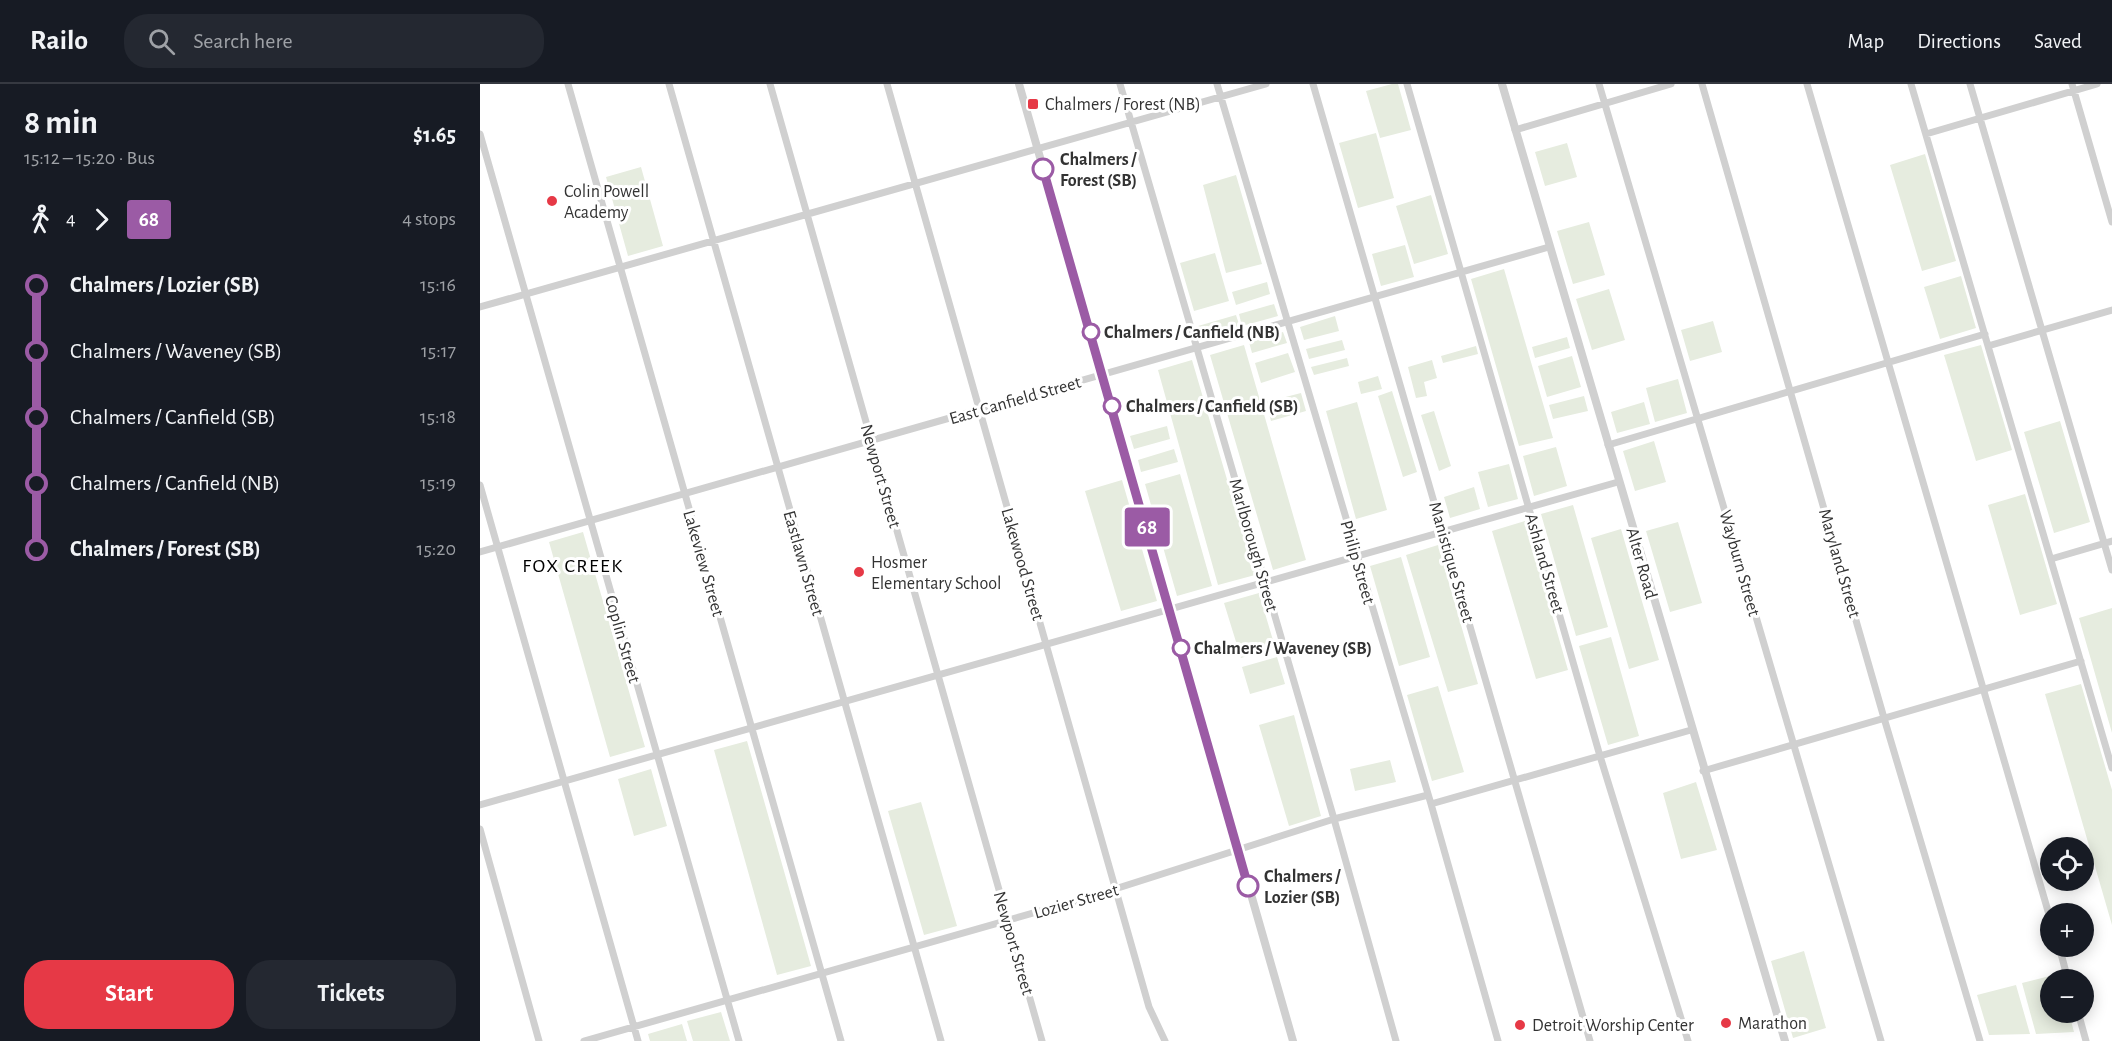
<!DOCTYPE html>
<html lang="en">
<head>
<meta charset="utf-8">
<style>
  :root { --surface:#171b24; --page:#242831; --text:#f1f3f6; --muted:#9ea1a6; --line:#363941; --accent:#e63946 }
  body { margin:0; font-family:"Alegreya Sans",sans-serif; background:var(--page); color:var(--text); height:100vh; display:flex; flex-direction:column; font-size:22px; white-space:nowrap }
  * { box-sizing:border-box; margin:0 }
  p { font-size:20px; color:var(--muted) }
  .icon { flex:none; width:33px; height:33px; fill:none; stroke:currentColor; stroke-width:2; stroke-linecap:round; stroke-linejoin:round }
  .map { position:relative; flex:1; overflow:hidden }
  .details { display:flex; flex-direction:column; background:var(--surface); width:480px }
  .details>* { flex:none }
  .badge { padding:0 12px; border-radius:4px; font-size:21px; line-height:39px }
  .tools { position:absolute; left:1560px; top:753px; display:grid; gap:12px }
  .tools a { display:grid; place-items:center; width:54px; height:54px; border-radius:50%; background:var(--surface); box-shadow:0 3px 15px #0003; font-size:30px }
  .map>.badge { position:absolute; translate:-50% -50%; box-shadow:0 0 0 3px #fff }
  .legs { display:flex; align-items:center; gap:9px; height:66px; padding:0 24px; font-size:20px }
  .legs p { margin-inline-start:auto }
  .summary { display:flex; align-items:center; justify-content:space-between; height:102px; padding:0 24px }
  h1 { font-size:33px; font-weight:600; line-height:45px }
  .button { display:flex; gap:12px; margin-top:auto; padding:12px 24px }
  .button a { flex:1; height:69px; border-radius:24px; background:var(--accent); color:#fff; font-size:24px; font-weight:600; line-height:69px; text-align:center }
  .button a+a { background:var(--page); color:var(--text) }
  ul { padding:0 24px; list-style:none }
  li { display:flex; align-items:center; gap:21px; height:66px; font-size:22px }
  li i { display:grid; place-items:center; width:9px; height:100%; margin:0 8px; background:currentColor }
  li i::after { content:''; width:15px; height:15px; margin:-8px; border:4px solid; border-radius:50%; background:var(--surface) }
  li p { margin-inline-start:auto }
  li:first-child i { background:linear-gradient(#0000 50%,currentColor 0) }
  li:last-child i { background:linear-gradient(currentColor 50%,#0000 0) }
  header { display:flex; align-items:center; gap:36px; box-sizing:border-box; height:84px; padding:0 30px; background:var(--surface); border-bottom:2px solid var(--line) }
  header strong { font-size:28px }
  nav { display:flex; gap:33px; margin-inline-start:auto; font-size:21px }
  .search { width:420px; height:54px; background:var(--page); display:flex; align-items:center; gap:15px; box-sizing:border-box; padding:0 21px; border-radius:24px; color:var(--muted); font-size:22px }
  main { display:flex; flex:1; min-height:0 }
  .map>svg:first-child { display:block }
  .green { fill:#e6ecdf }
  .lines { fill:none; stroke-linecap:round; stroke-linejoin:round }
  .minor { stroke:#d0d0d0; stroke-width:7 }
  .tertiary { stroke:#d0d0d0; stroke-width:8 }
  .line-1-casing { stroke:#fff; stroke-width:14 }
  .line-1 { stroke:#9b5ba5; stroke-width:9 }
  .poi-dot { fill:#e63946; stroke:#fff; stroke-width:2 }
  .stop-1-dot { fill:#fff; stroke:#9b5ba5; stroke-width:3 }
  .labels { text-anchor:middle; stroke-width:6; stroke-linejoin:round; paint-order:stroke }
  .poi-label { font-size:18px; fill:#333; stroke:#fff; text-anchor:start }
  .stop-label { font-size:18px; font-weight:bold; fill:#333; stroke:#fff; text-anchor:start }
  .street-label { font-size:18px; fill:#333; stroke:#fff }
  .neighbourhood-label { font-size:20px; letter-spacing:1.5px; fill:#000; stroke:#fff }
</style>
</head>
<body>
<header>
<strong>Railo</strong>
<div class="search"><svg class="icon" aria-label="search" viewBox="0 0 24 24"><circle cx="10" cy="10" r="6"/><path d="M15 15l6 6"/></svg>Search here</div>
<nav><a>Map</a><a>Directions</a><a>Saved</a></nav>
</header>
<main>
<section class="details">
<div class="summary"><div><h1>8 min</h1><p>15:12 – 15:20 · Bus</p></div><b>$1.65</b></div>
<div class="legs"><svg class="icon" aria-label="walk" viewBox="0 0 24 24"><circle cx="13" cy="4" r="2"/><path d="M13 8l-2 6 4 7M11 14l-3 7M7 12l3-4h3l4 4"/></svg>4<svg class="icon" aria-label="forward" viewBox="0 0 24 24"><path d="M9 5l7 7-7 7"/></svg><b class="badge" style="background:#9b5ba5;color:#fff">68</b><p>4 stops</p></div>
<ul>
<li><i style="color:#9b5ba5"></i><b>Chalmers / Lozier (SB)</b><p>15:16</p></li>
<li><i style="color:#9b5ba5"></i><span>Chalmers / Waveney (SB)</span><p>15:17</p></li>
<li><i style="color:#9b5ba5"></i><span>Chalmers / Canfield (SB)</span><p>15:18</p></li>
<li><i style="color:#9b5ba5"></i><span>Chalmers / Canfield (NB)</span><p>15:19</p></li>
<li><i style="color:#9b5ba5"></i><b>Chalmers / Forest (SB)</b><p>15:20</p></li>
</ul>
<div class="button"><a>Start</a><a>Tickets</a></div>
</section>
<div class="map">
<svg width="1632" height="957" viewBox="0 0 1632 957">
  <rect width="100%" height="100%" fill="#fff"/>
  <path class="green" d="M912 0H918L931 46 900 54 886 7Z
    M896 49 914 114 878 124 859 59Z
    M1087 59 1097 93 1065 102 1055 68Z
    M1445 70 1476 177 1442 187 1410 81Z
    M161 83 183 162 148 172 126 93Z
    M756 91 782 180 746 189 723 101Z
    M951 111 968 170 934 180 916 122Z
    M1109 138 1125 191 1093 200 1077 147Z
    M925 161 934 193 901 202 892 170Z
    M735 169 749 217 714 227 700 179Z
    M1024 185 1073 354 1039 362 991 195Z
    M1481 192 1496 244 1460 255 1444 203Z
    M787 198 790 210 756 221 752 208Z
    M1129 205 1145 256 1112 266 1096 215Z
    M794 220 798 232 762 242 759 230Z
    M756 231 760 243 721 254 718 242Z
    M855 232 859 247 824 256 820 243Z
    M1233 237 1242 268 1210 277 1201 246Z
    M803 248 807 259 772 269 769 258Z
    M1087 253 1090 264 1055 274 1052 263Z
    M862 256 865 266 829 275 826 265Z
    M764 261 826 476 793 486 730 271Z
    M1501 261 1532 366 1496 377 1464 271Z
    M996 262 998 270 963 279 961 272Z
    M808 269 815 288 781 299 775 279Z
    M1092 272 1101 303 1067 313 1058 282Z
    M867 274 869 282 834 291 831 283Z
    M712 276 775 491 738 501 678 286Z
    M952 276 957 294 944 298 947 312 936 314 928 283Z
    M898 292 902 305 881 310 878 298Z
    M1198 295 1207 329 1175 338 1166 304Z
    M912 307 937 388 923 393 898 312Z
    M821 309 826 327 791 337 786 318Z
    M1104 312 1108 327 1073 335 1069 321Z
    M877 318 907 426 876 435 846 327Z
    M1164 318 1170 340 1137 349 1131 328Z
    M954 327 971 382 959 387 941 331Z
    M1580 337 1610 438 1574 449 1544 348Z
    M687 342 690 355 654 365 650 352Z
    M1174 357 1186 398 1155 407 1143 367Z
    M1076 363 1087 402 1054 412 1043 372Z
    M694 365 698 378 661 388 658 376Z
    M1029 380 1038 415 1008 423 998 388Z
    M700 390 732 502 697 512 665 400Z
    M642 396 677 517 641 527 605 407Z
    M994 403 1000 425 970 434 964 413Z
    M1545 410 1577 520 1540 531 1508 421Z
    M1093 421 1128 543 1096 552 1061 430Z
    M1045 437 1088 586 1056 595 1012 447Z
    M1198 438 1222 519 1190 528 1166 447Z
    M1141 445 1179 576 1149 585 1111 454Z
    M103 448 165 663 130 673 69 458Z
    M958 461 998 600 968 608 926 471Z
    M921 473 950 573 919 582 890 482Z
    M779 509 795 563 761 574 744 519Z
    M1632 524V649L1599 534Z
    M1131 553 1159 652 1128 661 1099 562Z
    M797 573 805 600 770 610 762 583Z
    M1601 600 1632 706V841L1565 610Z
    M958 602 984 688 952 697 927 611Z
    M814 631 841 732 809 742 779 641Z
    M267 657 331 882 297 891 234 666Z
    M910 676 916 698 875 707 870 685Z
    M171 685 187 742 154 752 138 695Z
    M1216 698 1237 766 1201 775 1183 709Z
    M441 718 477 842 444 851 408 727Z
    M1324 867 1346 944 1313 954 1291 877Z
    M1578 890 1580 895 1570 896V928L1589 929 1594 948 1556 950 1542 899Z
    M1536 901 1550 950 1509 951 1497 911Z
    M241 928 250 957H213L207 937Z
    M202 940 207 957H170L168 950Z"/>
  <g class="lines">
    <path class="minor" d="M88 0 361 957
      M189 0 461 957
      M290 0 562 957
      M407 0 669 923 685 957
      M640 0 854 735 916 957
      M737 0 951 720 1018 957
      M833 0 1110 957
      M927 0 1120 672 1208 957
      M1119 0C1214 319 1305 639 1401 957
      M1222 0 1404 634 1500 957
      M1327 0 1570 834
      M1431 0 1632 684
      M1490 0 1632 486
      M1592 0 1632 138
      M1035 46 1191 0
      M0 50 259 957
      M1446 50 1617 0
      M0 223 786 0
      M1508 262 1632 226
      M1128 361 1505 250
      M0 401 158 957
      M0 468 1069 163
      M1571 475 1632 457
      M1223 687 1601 577
      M951 720 1211 646
      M0 721 1138 398
      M0 745 59 957
      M1579 862 1588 896
      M1598 928 1606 957
      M104 957 613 812 854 735 948 711"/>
    <path class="tertiary" d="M539 0 813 957
      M1022 0 1305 957"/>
  </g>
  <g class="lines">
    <g class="line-1-casing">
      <path id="line-1" d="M563 85 768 802"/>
    </g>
    <use href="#line-1" class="line-1"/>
  </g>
  <g class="poi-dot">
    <rect x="547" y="14" width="12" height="12" rx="3"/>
    <circle cx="72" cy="117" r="6"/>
    <circle cx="379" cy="488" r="6"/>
    <circle cx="1246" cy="939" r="6"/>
    <circle cx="1040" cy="941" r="6"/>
  </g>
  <g class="stop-1-dot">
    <circle cx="563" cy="85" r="10"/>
    <circle cx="611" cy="248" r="8"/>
    <circle cx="632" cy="322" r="8"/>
    <circle cx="701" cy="564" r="8"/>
    <circle cx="768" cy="802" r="10"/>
  </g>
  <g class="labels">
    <g class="poi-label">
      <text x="565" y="26">Chalmers / Forest (NB)</text>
      <text x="84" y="113">Colin Powell<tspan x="84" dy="21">Academy</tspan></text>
      <text x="391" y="484">Hosmer<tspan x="391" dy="21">Elementary School</tspan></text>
      <text x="1258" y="945">Marathon</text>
      <text x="1052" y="947">Detroit Worship Center</text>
    </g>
    <g class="stop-label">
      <text x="580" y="81">Chalmers /<tspan x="580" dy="21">Forest (SB)</tspan></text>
      <text x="624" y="254">Chalmers / Canfield (NB)</text>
      <text x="646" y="328">Chalmers / Canfield (SB)</text>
      <text x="714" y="570">Chalmers / Waveney (SB)</text>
      <text x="784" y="798">Chalmers /<tspan x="784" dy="21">Lozier (SB)</tspan></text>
    </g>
    <g class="street-label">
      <text transform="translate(535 316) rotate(-16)" y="6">East Canfield Street</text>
      <text transform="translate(401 392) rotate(74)" y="6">Newport Street</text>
      <text transform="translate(774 461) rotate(74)" y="6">Marlborough Street</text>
      <text transform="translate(878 478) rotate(74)" y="6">Philip Street</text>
      <text transform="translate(972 478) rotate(74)" y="6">Manistique Street</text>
      <text transform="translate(224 479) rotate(74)" y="6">Lakeview Street</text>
      <text transform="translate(324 479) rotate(74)" y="6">Eastlawn Street</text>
      <text transform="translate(1065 479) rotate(74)" y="6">Ashland Street</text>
      <text transform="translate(1162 479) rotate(74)" y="6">Alter Road</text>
      <text transform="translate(1260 479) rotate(74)" y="6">Wayburn Street</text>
      <text transform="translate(1360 479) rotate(74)" y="6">Maryland Street</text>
      <text transform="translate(543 480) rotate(74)" y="6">Lakewood Street</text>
      <text transform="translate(143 555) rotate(74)" y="6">Coplin Street</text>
      <text transform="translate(596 817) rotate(-16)" y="6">Lozier Street</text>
      <text transform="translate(534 859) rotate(74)" y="6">Newport Street</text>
    </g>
    <g class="neighbourhood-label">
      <text x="93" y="488">FOX CREEK</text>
    </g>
  </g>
</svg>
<div class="tools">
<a><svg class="icon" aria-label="locate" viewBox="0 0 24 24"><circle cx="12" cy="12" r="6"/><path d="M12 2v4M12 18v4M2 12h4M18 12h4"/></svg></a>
<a>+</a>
<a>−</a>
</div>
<b class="badge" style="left:667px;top:443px;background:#9b5ba5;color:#fff">68</b>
</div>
</main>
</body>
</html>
